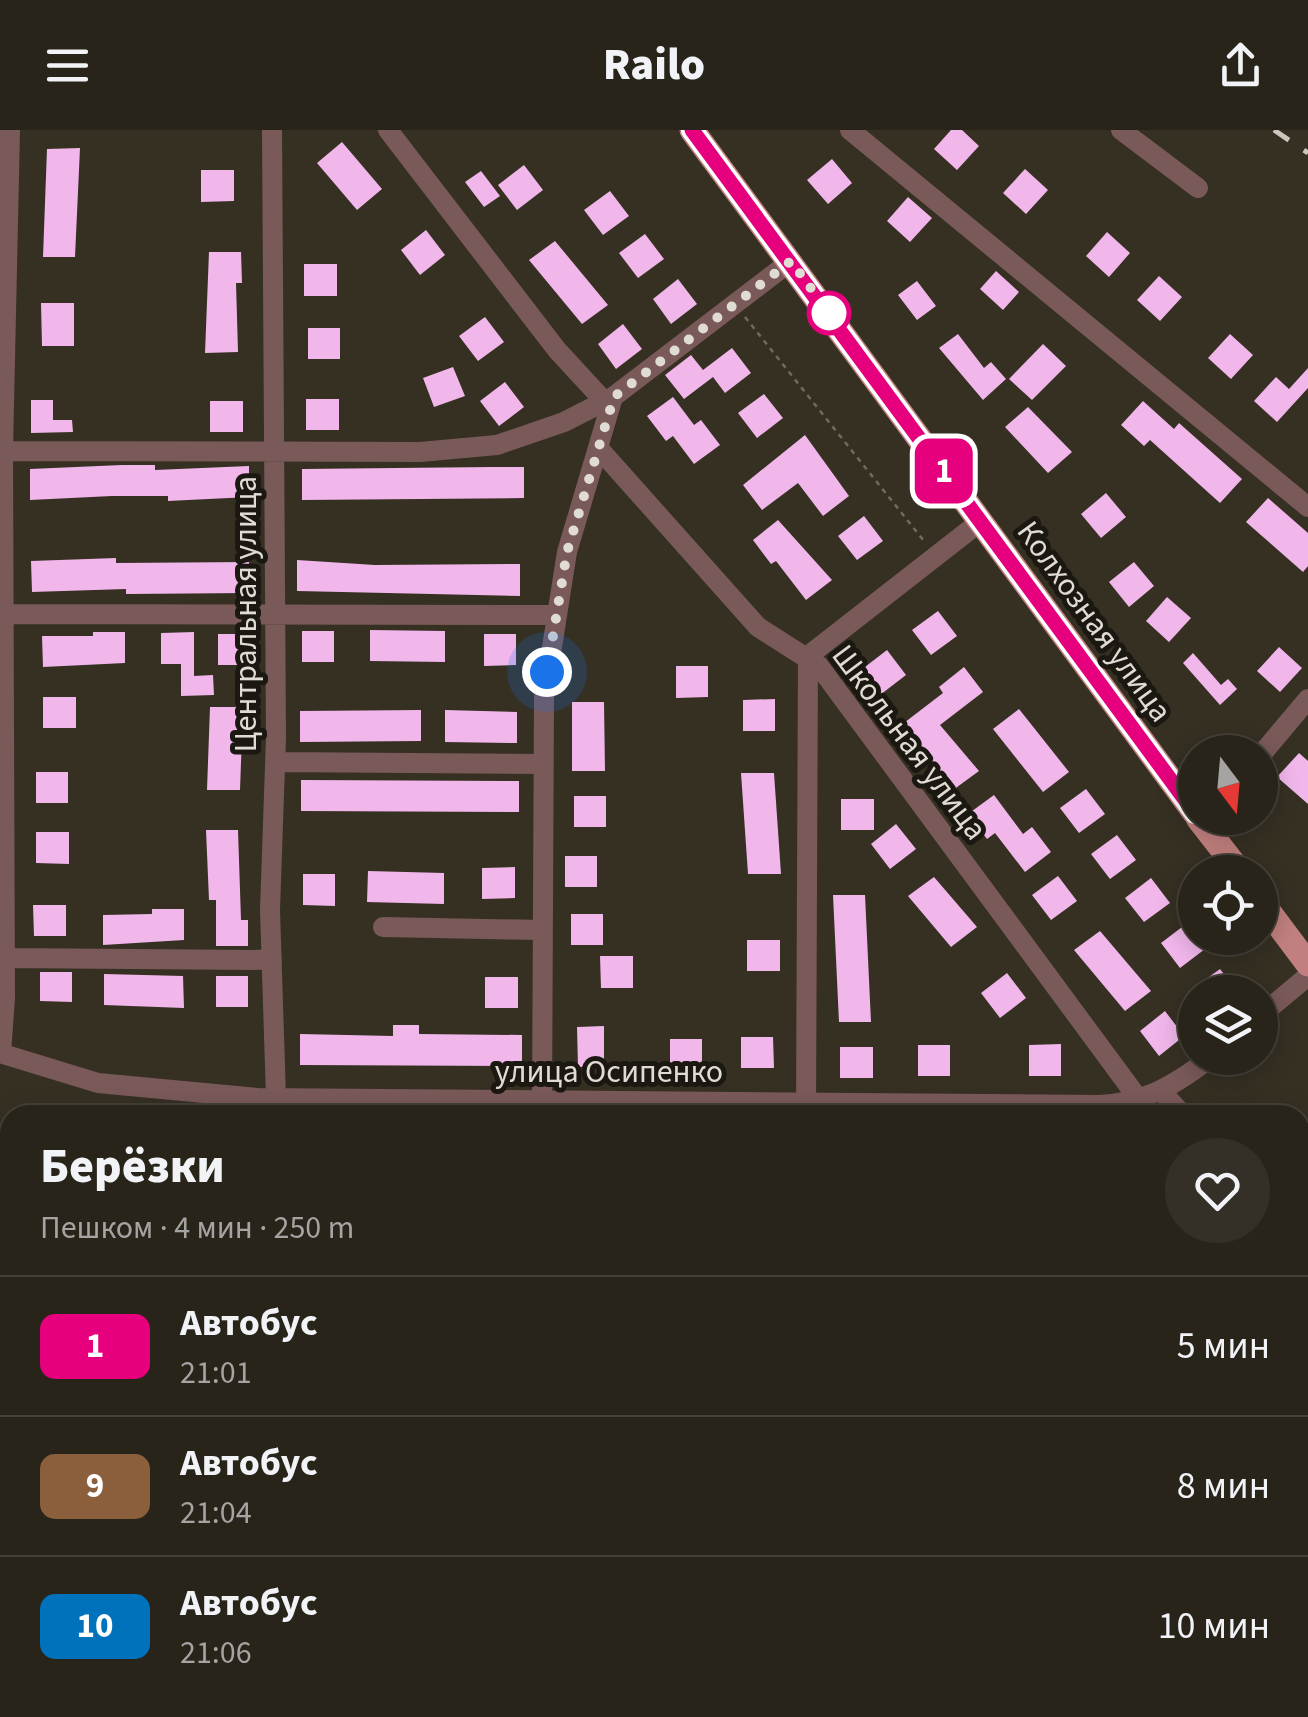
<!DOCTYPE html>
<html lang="ru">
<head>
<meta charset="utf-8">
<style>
  :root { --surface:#28241a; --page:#343027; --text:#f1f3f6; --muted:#a5a4a2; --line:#444139 }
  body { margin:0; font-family:"Source Sans 3",sans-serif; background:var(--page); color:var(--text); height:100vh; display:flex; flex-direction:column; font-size:38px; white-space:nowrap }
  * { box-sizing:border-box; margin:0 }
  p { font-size:32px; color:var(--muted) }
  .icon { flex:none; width:55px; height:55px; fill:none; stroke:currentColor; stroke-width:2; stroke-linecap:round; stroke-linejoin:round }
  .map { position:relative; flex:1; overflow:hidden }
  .side { position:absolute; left:0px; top:975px; width:1310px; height:612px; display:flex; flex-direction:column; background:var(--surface); border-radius:30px 30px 0 0; box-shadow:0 5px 25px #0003,0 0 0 2px var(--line) }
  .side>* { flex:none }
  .badge { padding:0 20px; border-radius:15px; font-size:35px; line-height:65px }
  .needle { width:65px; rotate:164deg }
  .tools { position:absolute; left:1178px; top:605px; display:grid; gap:20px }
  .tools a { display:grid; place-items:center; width:100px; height:100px; border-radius:50%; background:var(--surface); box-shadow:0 5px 25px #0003,0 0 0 2px var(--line); font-size:50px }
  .you { position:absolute; width:50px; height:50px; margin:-25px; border:8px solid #fff; border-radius:50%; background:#1a73e8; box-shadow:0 0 0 15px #1a73e833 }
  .map>.badge { position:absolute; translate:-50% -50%; box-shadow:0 0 0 5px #fff }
  .round { display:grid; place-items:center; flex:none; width:105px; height:105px; border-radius:52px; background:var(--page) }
  .summary { display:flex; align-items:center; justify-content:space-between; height:170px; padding:0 40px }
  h1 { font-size:48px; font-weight:800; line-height:75px }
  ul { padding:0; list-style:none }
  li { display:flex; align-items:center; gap:30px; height:140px; padding:0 40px; border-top:2px solid var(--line) }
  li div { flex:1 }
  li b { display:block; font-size:38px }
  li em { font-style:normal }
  li .badge { min-width:110px; font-weight:700; text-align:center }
  header { display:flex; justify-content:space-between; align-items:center; height:130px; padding:0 40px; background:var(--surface); font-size:45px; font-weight:800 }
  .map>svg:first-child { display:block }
  .building { fill:#f1b7eb }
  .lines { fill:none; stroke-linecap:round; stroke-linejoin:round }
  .path { stroke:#706a5f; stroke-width:2.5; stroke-dasharray:5 5; stroke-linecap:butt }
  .minor { stroke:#7a5959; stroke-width:20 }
  .major { stroke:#c1807f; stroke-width:25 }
  .rail { stroke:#cbc7be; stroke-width:5; stroke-dasharray:18 18; stroke-linecap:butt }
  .line-casing { stroke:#fff; stroke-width:22 }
  .line { stroke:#e6007e; stroke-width:15 }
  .walk { stroke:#e0dcd4; stroke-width:10; stroke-dasharray:0 18 }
  .stop-dot { fill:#fff; stroke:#e6007e; stroke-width:5 }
  .labels { text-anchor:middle; stroke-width:10; stroke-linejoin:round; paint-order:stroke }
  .street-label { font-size:32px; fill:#e0dcd4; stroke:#1b1812 }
</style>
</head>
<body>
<header><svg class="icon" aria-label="menu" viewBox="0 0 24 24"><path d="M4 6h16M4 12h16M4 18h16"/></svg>Railo<svg class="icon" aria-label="share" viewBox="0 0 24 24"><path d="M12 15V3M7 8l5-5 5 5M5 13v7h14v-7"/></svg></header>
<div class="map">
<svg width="1308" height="1587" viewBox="0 0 1308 1587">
  <rect width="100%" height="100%" fill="#363023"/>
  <path class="building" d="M951 0H962L979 16 957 40 934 19Z
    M342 12 382 59 357 80 317 33Z
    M80 18 75 127H43L47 19Z
    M832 29 852 53 828 74 807 50Z
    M524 35 543 60 517 80 498 55Z
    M1025 39 1048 60 1026 84 1003 63Z
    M201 40H234V71L201 72Z
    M481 41 500 66 484 77 465 52Z
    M610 61 629 86 603 105 584 80Z
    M908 67 932 88 910 112 887 91Z
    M426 100 445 125 420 145 401 120Z
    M1107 102 1130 123 1109 147 1086 126Z
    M645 104 664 129 638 148 619 123Z
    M555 111 608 175 582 194 529 130Z
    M209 122H241L242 153H236L238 222 205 223Z
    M304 134H337V166H304Z
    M996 141 1019 162 1003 180 980 159Z
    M1159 146 1182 167 1160 191 1137 170Z
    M678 149 697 174 671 194 653 169Z
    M917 151 936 176 917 190 898 165Z
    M41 173H74V216H42Z
    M485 187 504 212 478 231 459 206Z
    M623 194 642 219 616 239 598 214Z
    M308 198H340V229H308Z
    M958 204 984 238 991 232 1006 249 983 270 939 218Z
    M1230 204 1253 225 1231 249 1208 228Z
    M1043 214 1066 236 1032 270 1009 249Z
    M732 218 751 243 725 263 713 247 684 269 665 245 691 225 703 240Z
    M453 237 465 266 434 277 423 248Z
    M1308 238V258L1277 292 1254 271 1276 247 1289 259Z
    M505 252 524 277 499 296 480 271Z
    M764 264 783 288 757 308 738 283Z
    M673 267 694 295 701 290 720 315 694 334 673 306 666 311 647 286Z
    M306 269H339V300H306Z
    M31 270H53V290H72L73 302 31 303Z
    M210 271H243V302H210Z
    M1143 271 1174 299 1179 293 1242 349 1220 373 1150 310 1144 316 1121 295Z
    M1028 277 1072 322 1048 343 1005 297Z
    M805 305 849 366 823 386 798 353 762 380 743 355Z
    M122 335H155V340L249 336V367L168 371V366H112L30 370V339Z
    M491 337H524V368L302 370V339Z
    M1106 363 1126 387 1101 408 1081 384Z
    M1268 368 1308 403V436L1303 442 1246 392Z
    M864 386 883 411 857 430 838 406Z
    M778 390 832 450 806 470 776 431 771 434 753 410Z
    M116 428V433L249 432V463L126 464V459L32 462 31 431Z
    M297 430 375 435 520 434V466L297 461Z
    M1134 432 1154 456 1129 477 1109 452Z
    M1167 467 1191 488 1169 512 1146 491Z
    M938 481 957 506 931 525 912 500Z
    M370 500 445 501V532L370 531Z
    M302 501H334V532H302Z
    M93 502H125V533L43 537 42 506H93Z
    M194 502V546L213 545 214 565 181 566V534H161V503Z
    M218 504H251V535H218Z
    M484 504H516V535L484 536Z
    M1279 517 1302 538 1280 562 1257 541Z
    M887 520 906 545 880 565 861 540Z
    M1193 523 1221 555 1228 549 1237 559 1220 575 1183 533Z
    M676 536H708V567L676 568Z
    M964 537 983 562 940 595 979 641 953 660 900 596 943 563 939 557Z
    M43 567H76V598H43Z
    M775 569V601H743V570Z
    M572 572H604L605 641H572Z
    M210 577H243L240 660H207Z
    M1019 579 1069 642 1043 662 993 599Z
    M421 580V611L300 612V581Z
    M445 580 517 582V613L445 612Z
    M1299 623 1308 631V674L1277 647Z
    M36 642H68V673H36Z
    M741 643H774L781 744H748Z
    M301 650 519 651V682L301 681Z
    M1086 659 1105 684 1079 703 1060 678Z
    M994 665 1023 704 1032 697 1051 722 1025 742 995 703 987 709 968 684Z
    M574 666H606V697H574Z
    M841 669H874V700H841Z
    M896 694 916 719 890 739 871 714Z
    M206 700H238L241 790H248V816H216V770H209Z
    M36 702H69V734L36 733Z
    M1117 705 1136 730 1110 749 1091 724Z
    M565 726H597V757H565Z
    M515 737V768L482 769V738Z
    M368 741 444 743V774L367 772Z
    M303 744H335V776L303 775Z
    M1058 746 1077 771 1051 790 1032 765Z
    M934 747 977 797 951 817 908 766Z
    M1151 748 1170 773 1144 792 1125 768Z
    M833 765H865L871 892H839Z
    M33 775H66V806H34Z
    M152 779H184V810L103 815V785L152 784Z
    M571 784H603V815H571Z
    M1186 794 1205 819 1180 838 1161 813Z
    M1100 801 1151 861 1125 881 1074 820Z
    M747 810H780V841H747Z
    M600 826H633V858H601Z
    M1220 839 1238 862H1188Z
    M40 842H72V872L40 871Z
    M1007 843 1026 868 1000 888 981 863Z
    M104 844 183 846 184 878 104 875Z
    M216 846H248V877H216Z
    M485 847H518V878H485Z
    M1165 881 1184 906 1159 926 1140 901Z
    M393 895H419V904L522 905V936L300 935V904L393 906Z
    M604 896V936L578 937 577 897Z
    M741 907H773L774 938H741Z
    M670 909H702V940H670Z
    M1061 914V946H1029V915Z
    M918 915H950V946H918Z
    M840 917H873V948H840Z"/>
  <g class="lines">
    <path class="path" d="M745 187 924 411
      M1300 1021 1308 1023
      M1300 1121 1308 1132"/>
    <path class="minor" d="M272 0 276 607 270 780 276 968
      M388 0 557 220 605 272
      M850 0 1308 377
      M1121 0 1198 58
      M0 321 420 322 497 315 564 292 613 267 791 131
      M601 321 758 497 819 536 1140 971
      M0 484 555 485
      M1260 626 1308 569
      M276 632 542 634
      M383 797 541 800
      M5 828 272 830
      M1260 886 1308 846
      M0 923 98 953 257 968 1098 975C1144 973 1174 956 1210 928
      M1 923 5 868 3 321 10 0
      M1162 962 1183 985
      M542 981 544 568 567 422 613 267
      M806 984 808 526 981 391
      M1300 1492 1308 1485
      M289 1578 295 1587
      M807 1578V1587
      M538 1587V1578
      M1070 1587V1578"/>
    <path class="major" d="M692 0 1195 683
      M1198 688 1240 742
      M1260 770 1308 834"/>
    <path class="rail" d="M1274 0 1308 23"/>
  </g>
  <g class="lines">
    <g class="line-casing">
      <path id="line" d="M692 0 1195 683"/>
    </g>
    <use href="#line" class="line"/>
    <path class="walk" d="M547 542 567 422 614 267 791 131 829 183"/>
  </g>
  <circle class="stop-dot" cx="829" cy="183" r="20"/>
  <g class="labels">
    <g class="street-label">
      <text transform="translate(245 484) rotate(-90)" y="11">Центральная улица</text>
      <text transform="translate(1095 491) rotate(54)" y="11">Колхозная улица</text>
      <text transform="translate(910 612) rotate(53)" y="11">Школьная улица</text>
      <text x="609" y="952">улица Осипенко</text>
    </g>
  </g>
</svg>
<div class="tools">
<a><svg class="needle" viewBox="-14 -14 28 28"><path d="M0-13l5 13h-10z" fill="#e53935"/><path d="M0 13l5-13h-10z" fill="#a5a4a2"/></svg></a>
<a><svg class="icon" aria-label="locate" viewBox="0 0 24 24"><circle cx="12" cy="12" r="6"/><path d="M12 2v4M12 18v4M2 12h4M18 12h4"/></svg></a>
<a><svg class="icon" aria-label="layers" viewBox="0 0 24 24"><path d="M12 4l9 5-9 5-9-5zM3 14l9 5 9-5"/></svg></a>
</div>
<div class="you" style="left:547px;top:542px"></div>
<b class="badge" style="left:944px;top:341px;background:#e6007e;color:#fff">1</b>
<section class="side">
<div class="summary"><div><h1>Берёзки</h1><p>Пешком · 4 мин · 250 m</p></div><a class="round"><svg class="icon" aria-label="heart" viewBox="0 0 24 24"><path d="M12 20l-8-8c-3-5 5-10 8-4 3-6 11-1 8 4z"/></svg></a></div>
<ul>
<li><span class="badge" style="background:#e6007e;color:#fff">1</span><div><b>Автобус</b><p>21:01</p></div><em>5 мин</em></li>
<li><span class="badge" style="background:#8b5e3c;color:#fff">9</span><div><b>Автобус</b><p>21:04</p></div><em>8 мин</em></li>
<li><span class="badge" style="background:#0072bc;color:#fff">10</span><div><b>Автобус</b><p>21:06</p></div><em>10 мин</em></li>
</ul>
</section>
</div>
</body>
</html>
